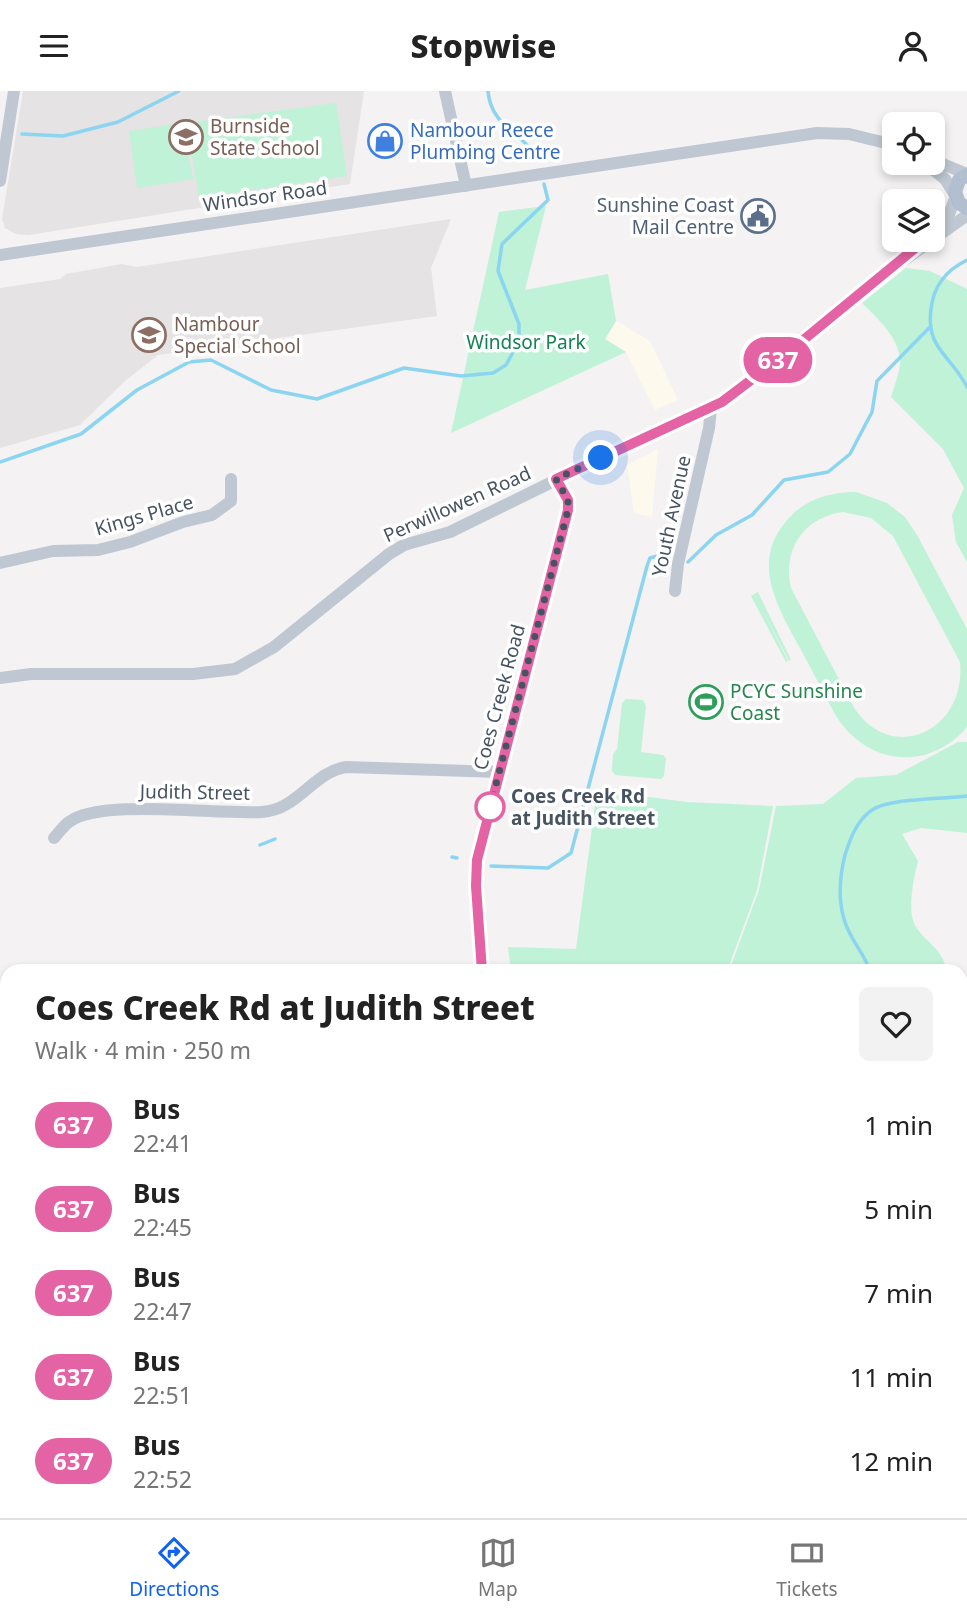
<!DOCTYPE html>
<html lang="en">
<head>
<meta charset="utf-8">
<style>
  :root { --surface:#fff; --page:#f2f2f2; --text:#222; --muted:#767676; --line:#e0e0e0; --accent:#1062f0 }
  body { margin:0; font-family:"Noto Sans",sans-serif; background:var(--page); color:var(--text); height:100vh; display:flex; flex-direction:column; font-size:26px; white-space:nowrap }
  * { box-sizing:border-box; margin:0 }
  p { font-size:23px; color:var(--muted) }
  .icon { flex:none; width:38px; height:38px; fill:none; stroke:currentColor; stroke-width:2; stroke-linecap:round; stroke-linejoin:round }
  .map { position:relative; flex:1; overflow:hidden }
  .drawer { position:absolute; left:0px; top:873px; width:968px; height:555px; display:flex; flex-direction:column; background:var(--surface); border-radius:21px 21px 0 0; box-shadow:0 4px 10px #0003 }
  .drawer>* { flex:none }
  .badge { padding:0 14px; border-radius:23px; font-size:24px; line-height:46px }
  .controls { position:absolute; left:882px; top:21px; display:grid; gap:14px }
  .controls a { display:grid; place-items:center; width:63px; height:63px; border-radius:10px; background:var(--surface); box-shadow:0 4px 10px #0003; font-size:35px }
  .you { position:absolute; width:35px; height:35px; margin:-18px; border:5px solid #fff; border-radius:50%; background:#1a73e8; box-shadow:0 0 0 10px #1a73e833 }
  .map>.badge { position:absolute; translate:-50% -50%; box-shadow:0 0 0 4px #fff }
  .round { display:grid; place-items:center; flex:none; width:74px; height:74px; border-radius:10px; background:var(--page) }
  .headline { display:flex; align-items:center; justify-content:space-between; height:119px; padding:0 35px }
  h1 { font-size:33px; font-weight:800; line-height:52px }
  ul { padding:0; list-style:none }
  li { display:flex; align-items:center; gap:21px; height:84px; padding:0 35px }
  li div { flex:1 }
  li b { display:block; font-size:26px }
  li em { font-style:normal }
  li .badge { min-width:77px; font-weight:700; text-align:center }
  header { display:flex; justify-content:space-between; align-items:center; height:91px; padding:0 35px; background:var(--surface); font-size:32px; font-weight:800 }
  .dock { display:flex; justify-content:space-around; align-items:center; height:98px; border-top:2px solid var(--line); background:var(--surface); font-size:19px; color:var(--muted) }
  .dock a { display:grid; justify-items:center; gap:4px }
  .dock .selected { color:var(--accent) }
  .map>svg:first-child { display:block }
  .commercial { fill:#fdfaed }
  .education { fill:#e5e3e4 }
  .green { fill:#bff2d7; fill-rule:evenodd }
  .lines { fill:none; stroke-linecap:round; stroke-linejoin:round }
  .stream { stroke:#8bd5f1; stroke-width:3.5 }
  .minor { stroke:#bfc8d2; stroke-width:12 }
  .major { stroke:#b1bfd1; stroke-width:14 }
  .line-casing { stroke:#fff; stroke-width:16 }
  .line { stroke:#e463a4; stroke-width:10 }
  .walk { stroke:#485361; stroke-width:7; stroke-dasharray:0 12.6 }
  .stop-dot { fill:#fff; stroke:#e463a4; stroke-width:3.5 }
  .labels { text-anchor:middle; stroke-width:7; stroke-linejoin:round; paint-order:stroke }
  .education-label { font-size:19px; fill:#785e54; stroke:#fff; text-anchor:start }
  .shop-label { font-size:19px; fill:#366cbe; stroke:#fff; text-anchor:start }
  .street-label { font-size:19px; fill:#485361; stroke:#fff }
  .service-label { font-size:19px; fill:#4e5e75; stroke:#fff; text-anchor:end }
  .park-label { font-size:19px; fill:#138253; stroke:#fff }
  .leisure-label { font-size:19px; fill:#27864d; stroke:#fff; text-anchor:start }
  .stop-label { font-size:19px; font-weight:bold; fill:#485361; stroke:#fff; text-anchor:start }
</style>
</head>
<body>
<header><svg class="icon" aria-label="menu" viewBox="0 0 24 24"><path d="M4 6h16M4 12h16M4 18h16"/></svg>Stopwise<svg class="icon" aria-label="person" viewBox="0 0 24 24"><circle cx="12" cy="8" r="4"/><path d="M4 21q1-7 8-7t8 7"/></svg></header>
<div class="map">
<svg width="967" height="1427" viewBox="0 0 967 1427">
  <rect width="100%" height="100%" fill="#f4f2f2"/>
  <path class="commercial" d="M616 230 650 250 678 309 655 319 626 261 605 248Z
    M658 358 652 426 634 422 627 374Z"/>
  <path class="education" d="M23 0H364L350 93 29 144 16 143 5 137 2 128Z
    M451 128 431 177 437 225 158 264 125 290 80 334 0 357V197L60 188 66 183 122 173 137 176Z"/>
  <path class="green" d="M336 12 347 85 199 107 187 32Z
    M183 32 193 88 137 97 129 40Z
    M546 115 525 199 608 183 616 230 605 248 626 261 451 342 499 121Z
    M906 177 930 180 967 198V471L956 451 952 424 964 397 943 358 891 306C894 296 899 284 900 273 901 248 878 228 862 212Z
    M856 401 887 412 905 426 917 444 967 538V636C928 682 865 674 835 623 823 601 812 579 800 557 776 513 748 467 792 424 809 407 832 401 856 401ZM843 421 871 427 893 445 960 571C967 641 890 675 853 615L791 497C782 459 804 426 843 421Z
    M758 501 791 569 789 570 760 514 788 570 786 571 751 505Z
    M626 608 643 609 646 615 641 661 663 664 666 667 664 685 661 688 615 684 612 680 613 663 617 658 622 612Z
    M958 651H967V742L921 737 902 743 918 770C914 786 906 821 916 836 927 853 941 855 947 880H729L759 799 776 715 823 713 856 687 896 684Z
    M597 699 686 711 773 715 757 799 727 880H511L508 856 576 858Z
    M961 1065 967 1068V1253H961Z
    M961 1316 967 1317V1371L961 1370Z"/>
  <g class="lines">
    <path class="stream" d="M488 0C491 35 520 40 536 65
      M22 43 63 45 118 31 179 0
      M967 169C957 174 948 180 942 189 930 204 926 235 936 252 945 268 959 279 967 296
      M0 371 81 343 137 299 189 271 211 269 271 299 317 308 404 277 461 285 493 282 506 274 519 250V233L498 180 502 153 548 109 544 93
      M688 471 716 444 752 424 784 389 828 381 850 363 872 321 877 290 931 235
      M260 754 275 748
      M452 766 457 767
      M491 775 548 777 571 762 647 475 650 467 657 465 667 467
      M870 880C864 861 849 848 844 828 838 808 840 784 845 764 850 748 857 729 872 719 889 707 944 708 967 705
      M0 1003 7 1002
      M961 1112 967 1118"/>
    <path class="minor" d="M445 0 466 95
      M933 69 967 83
      M925 72 945 88 955 104
      M0 90 14 0
      M936 139 948 126 956 105
      M0 164 817 42 849 43 894 54
      M0 472 53 460 98 459 130 451 183 431 212 424 231 410V388
      M675 500 678 473 709 337 711 317
      M0 587 31 583H193L235 578 274 556 389 463 404 454 450 441 601 367 722 311 864 198 967 124
      M54 747C59 742 63 735 69 731 100 707 218 724 262 721 298 719 313 681 346 676L499 681
      M482 880 476 795V769L568 419V409L556 389
      M0 915 7 914
      M0 1105 7 1106
      M832 1421 852 1427
      M0 1426 236 1421
      M296 1427V1421
      M445 1427V1421
      M557 1427 560 1421
      M712 1427 716 1421"/>
    <path class="major" d="M967 84 959 89 955 101 959 112 967 117"/>
  </g>
  <g class="lines">
    <g class="line-casing">
      <path id="line" d="M482 880 476 795 477 769 568 419V409L556 388 722 311 796 255 925 149"/>
    </g>
    <use href="#line" class="line"/>
    <path class="walk" d="M490 716 568 419V409L556 388 601 367"/>
  </g>
  <defs>
    <g id="school-ring" transform="scale(1.75)"><circle r="9.5" fill="#fff" stroke="#8d6e63" stroke-width="1.5"/><path d="M0-5L7-2L0 1L-7-2ZM-4 1L0 2.5L4 1V4Q0 6-4 4Z" fill="#8d6e63"/></g>
    <g id="shop-ring" transform="scale(1.75)"><circle r="9.5" fill="#fff" stroke="#3f7fe0" stroke-width="1.5"/><path d="M-5-2.5h2.3a2.7 3.5 0 0 1 5.4 0H5L5.5 6h-11ZM-1.5-2.5h3a1.5 2.3 0 0 0-3 0Z" fill="#3f7fe0"/></g>
    <g id="civic-ring" transform="scale(1.75)"><circle r="9.5" fill="#fff" stroke="#5c6f8a" stroke-width="1.5"/><path d="M-.6-6.5H3V-4.5H.6V-3L4-1V1h2V6H-6V1h2V-1L-.6-3ZM-1.2 2.5V6h2.4V2.5Z" fill="#5c6f8a"/></g>
    <g id="stadium-ring" transform="scale(1.75)"><circle r="9.5" fill="#fff" stroke="#2e9e5b" stroke-width="1.5"/><path d="M0-5a6.5 5 0 1 0 0 10a6.5 5 0 1 0 0-10ZM-3.5-1.8h7v3.6h-7Z" fill="#2e9e5b"/></g>
  </defs>
  <g fill-rule="evenodd">
    <use href="#school-ring" x="186" y="46"/>
    <use href="#shop-ring" x="385" y="50"/>
    <use href="#civic-ring" x="758" y="125"/>
    <use href="#school-ring" x="149" y="244"/>
    <use href="#stadium-ring" x="706" y="611"/>
  </g>
  <circle class="stop-dot" cx="490" cy="716" r="14"/>
  <g class="labels">
    <g class="education-label">
      <text x="210" y="42">Burnside<tspan x="210" dy="22">State School</tspan></text>
      <text x="174" y="240">Nambour<tspan x="174" dy="22">Special School</tspan></text>
    </g>
    <g class="shop-label">
      <text x="410" y="46">Nambour Reece<tspan x="410" dy="22">Plumbing Centre</tspan></text>
    </g>
    <g class="street-label">
      <text transform="translate(265 105) rotate(-8)" y="7">Windsor Road</text>
      <text transform="translate(457 413) rotate(-24)" y="7">Perwillowen Road</text>
      <text transform="translate(144 424) rotate(-16)" y="7">Kings Place</text>
      <text transform="translate(671 425) rotate(-78)" y="7">Youth Avenue</text>
      <text transform="translate(499 606) rotate(-75)" y="7">Coes Creek Road</text>
      <text transform="translate(195 701) rotate(1)" y="7">Judith Street</text>
    </g>
    <g class="service-label">
      <text x="734" y="121">Sunshine Coast<tspan x="734" dy="22">Mail Centre</tspan></text>
    </g>
    <g class="park-label">
      <text x="526" y="258">Windsor Park</text>
    </g>
    <g class="leisure-label">
      <text x="730" y="607">PCYC Sunshine<tspan x="730" dy="22">Coast</tspan></text>
    </g>
    <g class="stop-label">
      <text x="511" y="712">Coes Creek Rd<tspan x="511" dy="22">at Judith Street</tspan></text>
    </g>
  </g>
</svg>
<div class="controls">
<a><svg class="icon" aria-label="locate" viewBox="0 0 24 24"><circle cx="12" cy="12" r="6"/><path d="M12 2v4M12 18v4M2 12h4M18 12h4"/></svg></a>
<a><svg class="icon" aria-label="layers" viewBox="0 0 24 24"><path d="M12 4l9 5-9 5-9-5zM3 14l9 5 9-5"/></svg></a>
</div>
<div class="you" style="left:601px;top:367px"></div>
<b class="badge" style="left:778px;top:269px;background:#e463a4;color:#fff">637</b>
<section class="drawer">
<div class="headline"><div><h1>Coes Creek Rd at Judith Street</h1><p>Walk · 4 min · 250 m</p></div><a class="round"><svg class="icon" aria-label="heart" viewBox="0 0 24 24"><path d="M12 20l-8-8c-3-5 5-10 8-4 3-6 11-1 8 4z"/></svg></a></div>
<ul>
<li><span class="badge" style="background:#e463a4;color:#fff">637</span><div><b>Bus</b><p>22:41</p></div><em>1 min</em></li>
<li><span class="badge" style="background:#e463a4;color:#fff">637</span><div><b>Bus</b><p>22:45</p></div><em>5 min</em></li>
<li><span class="badge" style="background:#e463a4;color:#fff">637</span><div><b>Bus</b><p>22:47</p></div><em>7 min</em></li>
<li><span class="badge" style="background:#e463a4;color:#fff">637</span><div><b>Bus</b><p>22:51</p></div><em>11 min</em></li>
<li><span class="badge" style="background:#e463a4;color:#fff">637</span><div><b>Bus</b><p>22:52</p></div><em>12 min</em></li>
</ul>
</section>
</div>
<nav class="dock">
<a class="selected"><svg class="icon" aria-label="directions" viewBox="0 0 24 24"><path d="M12 3l9 9-9 9-9-9zM9 14v-3h6M13 9l2 2-2 2"/></svg>Directions</a>
<a><svg class="icon" aria-label="map" viewBox="0 0 24 24"><path d="M3 6l6-2 6 2 6-2v14l-6 2-6-2-6 2zM9 4v14M15 6v14"/></svg>Map</a>
<a><svg class="icon" aria-label="tickets" viewBox="0 0 24 24"><path d="M3 7h18v10H3zM15 7v10"/></svg>Tickets</a>
</nav>
</body>
</html>
